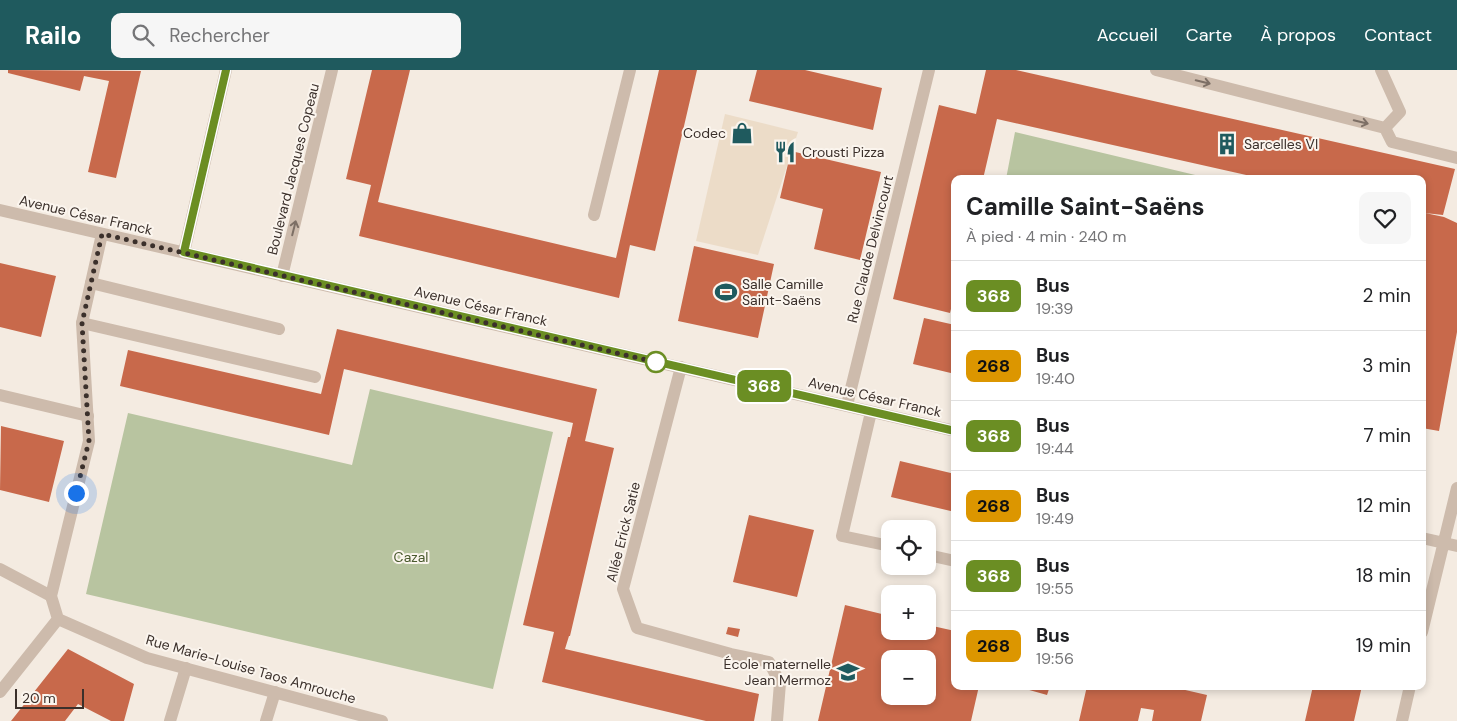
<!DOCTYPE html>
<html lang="fr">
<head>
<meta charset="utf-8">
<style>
  :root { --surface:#fff; --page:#f6f6f6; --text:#202124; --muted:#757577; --line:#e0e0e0; --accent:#1f5a5e }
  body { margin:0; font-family:"DM Sans",sans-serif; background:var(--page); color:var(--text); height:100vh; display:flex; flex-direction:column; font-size:19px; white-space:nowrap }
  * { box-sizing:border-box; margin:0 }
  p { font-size:16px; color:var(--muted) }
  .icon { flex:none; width:28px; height:28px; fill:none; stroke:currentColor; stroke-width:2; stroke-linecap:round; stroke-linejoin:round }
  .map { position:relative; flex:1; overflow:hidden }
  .details { position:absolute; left:951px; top:105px; width:475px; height:515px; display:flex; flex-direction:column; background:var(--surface); border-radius:10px; box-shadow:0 2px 8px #0003 }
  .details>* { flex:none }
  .badge { padding:0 10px; border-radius:8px; font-size:18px; line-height:32px }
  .fabs { position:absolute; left:881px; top:450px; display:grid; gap:10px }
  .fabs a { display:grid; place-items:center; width:55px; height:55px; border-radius:10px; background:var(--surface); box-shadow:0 2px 8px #0003; font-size:25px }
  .scale { position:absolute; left:15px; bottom:12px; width:69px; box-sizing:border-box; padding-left:5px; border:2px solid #3b302b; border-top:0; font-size:14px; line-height:18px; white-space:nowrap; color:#3b302b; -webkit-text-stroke:4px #fbf5ee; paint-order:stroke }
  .you { position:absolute; width:25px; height:25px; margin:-12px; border:4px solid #fff; border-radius:50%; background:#1a73e8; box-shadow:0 0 0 8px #1a73e833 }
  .map>.badge { position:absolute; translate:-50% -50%; box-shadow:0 0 0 2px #fff }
  .round { display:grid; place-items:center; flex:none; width:52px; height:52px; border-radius:10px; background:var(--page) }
  .head { display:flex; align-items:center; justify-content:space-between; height:85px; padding:0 15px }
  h1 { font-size:24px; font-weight:700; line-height:38px }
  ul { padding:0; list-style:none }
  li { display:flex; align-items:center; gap:15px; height:70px; padding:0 15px; border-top:1px solid var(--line) }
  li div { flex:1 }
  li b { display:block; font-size:19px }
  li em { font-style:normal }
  li .badge { min-width:55px; font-weight:700; text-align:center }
  header { display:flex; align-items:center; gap:30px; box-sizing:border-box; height:70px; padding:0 25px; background:var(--accent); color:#fff }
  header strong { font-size:24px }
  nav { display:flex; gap:28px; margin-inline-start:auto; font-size:18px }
  .search { width:350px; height:45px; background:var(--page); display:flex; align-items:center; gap:12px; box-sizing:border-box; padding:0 18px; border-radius:10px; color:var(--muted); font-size:19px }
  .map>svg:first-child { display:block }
  .green { fill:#b8c4a0 }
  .plaza { fill:#ecdcc8 }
  .building { fill:#c8694b; fill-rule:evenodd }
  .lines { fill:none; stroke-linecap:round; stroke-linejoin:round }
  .lane { stroke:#cdbbac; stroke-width:12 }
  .street { stroke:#cdbbac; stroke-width:12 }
  .oneway { stroke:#7d6f65 }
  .line-casing { stroke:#fff; stroke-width:11 }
  .line { stroke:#6b8e23; stroke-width:8 }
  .walk { stroke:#3b302b; stroke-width:5; stroke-dasharray:0 9 }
  .stop-dot { fill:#fff; stroke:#6b8e23; stroke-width:2.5 }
  .labels { text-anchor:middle; stroke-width:4; stroke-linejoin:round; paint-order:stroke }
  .poi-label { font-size:14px; fill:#3b302b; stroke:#fbf5ee; text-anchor:start }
  .street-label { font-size:14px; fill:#3b302b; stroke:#fbf5ee }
  .park-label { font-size:14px; fill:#4a5a2e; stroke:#fbf5ee }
</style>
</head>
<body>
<header>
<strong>Railo</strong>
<div class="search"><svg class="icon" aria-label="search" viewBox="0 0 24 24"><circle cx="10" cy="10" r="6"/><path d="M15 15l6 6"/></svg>Rechercher</div>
<nav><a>Accueil</a><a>Carte</a><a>À propos</a><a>Contact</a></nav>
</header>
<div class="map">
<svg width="1457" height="651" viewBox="0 0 1457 651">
  <rect width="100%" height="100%" fill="#f4ebe1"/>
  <path class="green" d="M1015 62 1212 109H1006Z
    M370 319 553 362 493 619 86 524 128 343 352 395Z"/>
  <path class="plaza" d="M725 44 798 62 758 185 696 171Z"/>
  <path class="building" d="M8 0 141 1 116 108 88 102 109 11 84 6 80 21 8 3Z
    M372 0H410L378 132 616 188 659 0H697L655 181 630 175 619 228 359 166 371 115 346 109Z
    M757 0H805L882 18 873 60 749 31Z
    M986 0H1016L1455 99 1443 145 1425 143 1444 147 1457 153V262L1439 361 1422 358V109H1264L997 49 983 109H955V223L950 243 893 229 939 35 976 44Z
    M791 81 881 102 860 190 814 179 823 139 780 128Z
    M694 176 774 194 758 268 678 251Z
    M0 193 56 206 41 267 0 257Z
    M924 248 955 255V304L913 294Z
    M337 259 597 319 585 371 614 378 570 566H569L565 579 759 624 754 651H706L542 612 554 562 523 555 568 367H570L573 353 344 299 329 365 120 316 128 280 321 324Z
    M1 356 64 371 49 432 0 420Z
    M900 391 955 404V442L891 427Z
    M749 445 814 460 797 527 733 512Z
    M845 535 890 546V561H928V555L955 561V616H979L971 651H818ZM890 589H928V626H890Z
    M728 557 740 559 738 567 726 564Z
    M68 579 134 614 124 651H111L78 634 65 651H11Z
    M1015 616H1050L1047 625Z
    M1087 616H1168L1207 625 1201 651H1152L1154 640 1141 638 1138 651H1079Z
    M1313 616H1362L1354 651H1305Z"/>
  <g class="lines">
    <path class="lane" d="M1156 0 1385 58 1400 42 1381 0
      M1385 58 1392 72 1457 88
      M91 213 279 259
      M82 253 315 307
      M681 297 623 519 637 558 731 584 769 592 780 613 777 651
      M0 325 88 346
      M871 342 842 466 890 476
      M928 485 955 491
      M0 499 51 526
      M170 651 186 598
      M266 651 275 622"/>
    <path class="street" d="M0 140 955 361
      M594 145 630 0
      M184 182 226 0
      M282 206 332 0
      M847 335 929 0
      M1422 468 1457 476
      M58 549 51 526 89 371 82 253 102 164
      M58 549 147 588 382 651
      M1422 562 1457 418
      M0 622 58 549
      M1402 651 1410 616"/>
  </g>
  <defs><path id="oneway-shaft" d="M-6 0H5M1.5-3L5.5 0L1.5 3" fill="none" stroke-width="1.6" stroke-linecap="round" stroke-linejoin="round" transform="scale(1.25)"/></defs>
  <g class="oneway">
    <use href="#oneway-shaft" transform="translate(1203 12) rotate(14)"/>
    <use href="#oneway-shaft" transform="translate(1361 52) rotate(14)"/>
    <use href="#oneway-shaft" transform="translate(294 158) rotate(-76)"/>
  </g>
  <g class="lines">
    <g class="line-casing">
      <path id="line" d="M226 0 184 182 955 361"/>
    </g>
    <use href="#line" class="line"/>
    <path class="walk" d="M76 423 89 371 82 253 102 164 660 293 656 292"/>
  </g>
  <defs>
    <g id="shop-bare" transform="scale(1.725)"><path d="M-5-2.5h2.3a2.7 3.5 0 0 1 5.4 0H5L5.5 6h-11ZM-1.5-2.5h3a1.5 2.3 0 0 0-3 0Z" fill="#1f5a5e" stroke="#fbf5ee" stroke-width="2.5" paint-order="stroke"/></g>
    <g id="building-bare" transform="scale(1.725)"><path d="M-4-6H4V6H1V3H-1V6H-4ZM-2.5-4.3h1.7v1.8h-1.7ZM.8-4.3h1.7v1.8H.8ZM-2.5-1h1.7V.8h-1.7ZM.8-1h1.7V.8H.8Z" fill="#1f5a5e" stroke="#fbf5ee" stroke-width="2.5" paint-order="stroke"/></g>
    <g id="restaurant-bare" transform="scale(1.725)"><path d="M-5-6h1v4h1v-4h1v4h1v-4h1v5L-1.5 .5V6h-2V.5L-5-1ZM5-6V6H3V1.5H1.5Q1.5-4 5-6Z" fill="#1f5a5e" stroke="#fbf5ee" stroke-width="2.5" paint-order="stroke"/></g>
    <g id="stadium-bare" transform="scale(1.725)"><path d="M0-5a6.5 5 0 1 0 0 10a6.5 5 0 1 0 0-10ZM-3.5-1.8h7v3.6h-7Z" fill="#1f5a5e" stroke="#fbf5ee" stroke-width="2.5" paint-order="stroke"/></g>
    <g id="school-bare" transform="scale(1.725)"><path d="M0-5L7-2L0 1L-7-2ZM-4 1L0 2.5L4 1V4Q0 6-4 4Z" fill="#1f5a5e" stroke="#fbf5ee" stroke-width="2.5" paint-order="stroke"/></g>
  </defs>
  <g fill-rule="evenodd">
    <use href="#shop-bare" x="742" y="63"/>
    <use href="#building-bare" x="1227" y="74"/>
    <use href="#restaurant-bare" x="785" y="82"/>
    <use href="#stadium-bare" x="726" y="222"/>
    <use href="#school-bare" x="848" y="602"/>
  </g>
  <circle class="stop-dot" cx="656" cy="292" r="10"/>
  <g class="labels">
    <g class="poi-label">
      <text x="726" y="68" text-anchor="end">Codec</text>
      <text x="1244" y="79">Sarcelles VI</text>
      <text x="802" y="87">Crousti Pizza</text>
      <text x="742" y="219">Salle Camille<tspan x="742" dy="16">Saint-Saëns</tspan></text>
      <text x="831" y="599" text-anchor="end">École maternelle<tspan x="831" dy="16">Jean Mermoz</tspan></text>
    </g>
    <g class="street-label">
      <text transform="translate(293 99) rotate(-76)" y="5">Boulevard Jacques Copeau</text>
      <text transform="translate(86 145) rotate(13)" y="5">Avenue César Franck</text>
      <text transform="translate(870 179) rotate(-76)" y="5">Rue Claude Delvincourt</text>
      <text transform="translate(481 236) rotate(13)" y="5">Avenue César Franck</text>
      <text transform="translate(875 327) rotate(13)" y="5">Avenue César Franck</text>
      <text transform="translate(623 462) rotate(-76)" y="5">Allée Erick Satie</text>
      <text transform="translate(251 599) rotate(16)" y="5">Rue Marie-Louise Taos Amrouche</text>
    </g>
    <g class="park-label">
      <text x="411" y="492">Cazal</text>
    </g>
  </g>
</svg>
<div class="fabs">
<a><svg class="icon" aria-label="locate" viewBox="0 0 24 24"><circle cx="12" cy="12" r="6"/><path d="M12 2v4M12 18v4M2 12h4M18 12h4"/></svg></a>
<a>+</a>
<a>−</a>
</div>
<div class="scale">20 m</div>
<div class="you" style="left:76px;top:423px"></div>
<b class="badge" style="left:764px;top:316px;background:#6b8e23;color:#fff">368</b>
<section class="details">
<div class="head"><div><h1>Camille Saint-Saëns</h1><p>À pied · 4 min · 240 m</p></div><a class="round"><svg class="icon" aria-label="heart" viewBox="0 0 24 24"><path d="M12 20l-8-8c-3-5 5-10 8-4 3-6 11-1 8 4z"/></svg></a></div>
<ul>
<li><span class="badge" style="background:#6b8e23;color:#fff">368</span><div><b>Bus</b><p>19:39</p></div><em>2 min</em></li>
<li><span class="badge" style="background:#dc9600;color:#111">268</span><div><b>Bus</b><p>19:40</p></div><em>3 min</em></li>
<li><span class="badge" style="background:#6b8e23;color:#fff">368</span><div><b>Bus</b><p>19:44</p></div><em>7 min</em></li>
<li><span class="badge" style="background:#dc9600;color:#111">268</span><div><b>Bus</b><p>19:49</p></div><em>12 min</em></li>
<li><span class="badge" style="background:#6b8e23;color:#fff">368</span><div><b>Bus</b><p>19:55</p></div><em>18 min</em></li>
<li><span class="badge" style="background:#dc9600;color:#111">268</span><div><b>Bus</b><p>19:56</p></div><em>19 min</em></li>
</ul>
</section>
</div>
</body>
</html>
